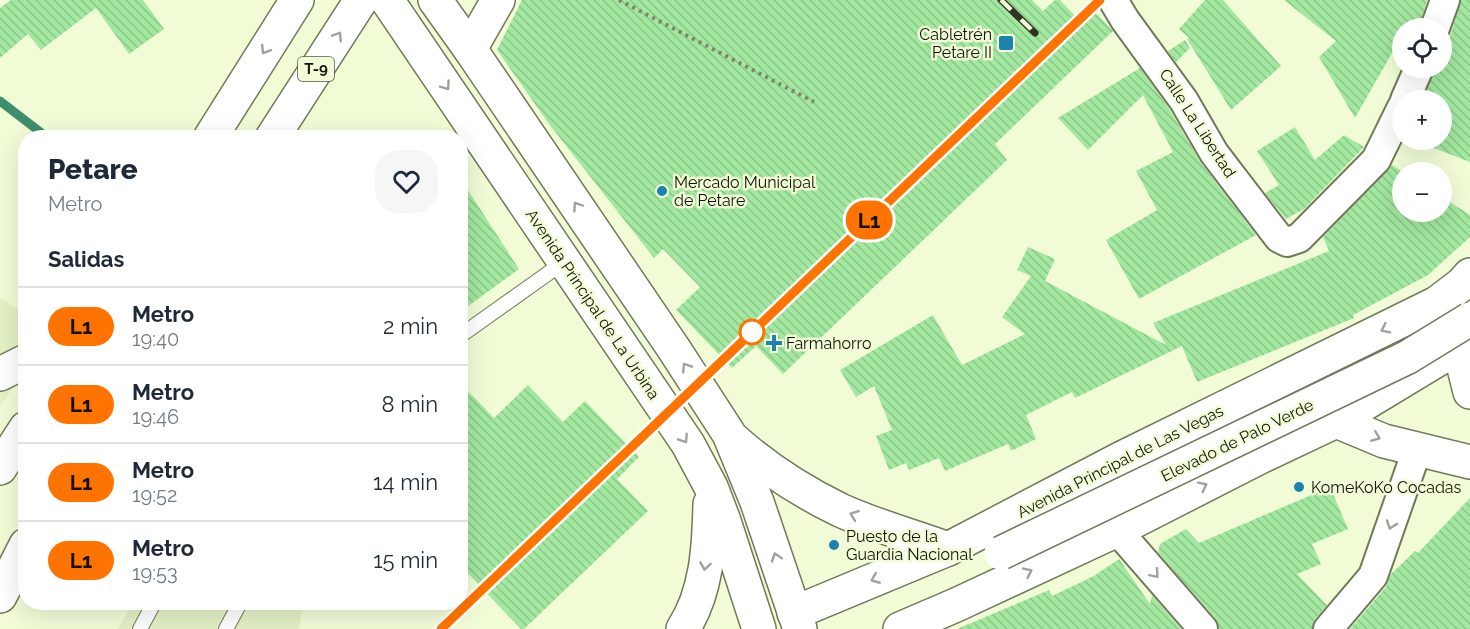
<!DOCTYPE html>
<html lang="es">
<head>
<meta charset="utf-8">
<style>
  :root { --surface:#fff; --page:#f6f6f7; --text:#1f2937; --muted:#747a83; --line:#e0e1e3 }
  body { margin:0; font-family:Raleway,sans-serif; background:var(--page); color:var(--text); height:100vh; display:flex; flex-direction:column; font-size:22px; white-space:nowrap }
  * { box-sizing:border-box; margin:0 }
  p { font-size:20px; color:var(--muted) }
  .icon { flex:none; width:33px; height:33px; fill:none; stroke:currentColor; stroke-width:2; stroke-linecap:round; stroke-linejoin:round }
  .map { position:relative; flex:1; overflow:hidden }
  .panel { position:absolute; left:18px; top:130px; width:450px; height:480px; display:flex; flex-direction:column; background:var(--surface); border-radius:24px; box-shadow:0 6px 24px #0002 }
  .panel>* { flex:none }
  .badge { padding:0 12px; border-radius:20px; font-size:21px; line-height:39px }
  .tools { position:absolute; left:1392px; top:18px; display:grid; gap:12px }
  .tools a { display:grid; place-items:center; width:60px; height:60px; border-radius:50%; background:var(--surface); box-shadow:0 6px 24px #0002; font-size:30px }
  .map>.badge { position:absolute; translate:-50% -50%; box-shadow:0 0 0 3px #fff }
  h2 { padding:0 30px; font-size:22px; line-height:54px }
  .round { display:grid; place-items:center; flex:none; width:63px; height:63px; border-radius:24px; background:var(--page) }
  .head { display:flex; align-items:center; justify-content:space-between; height:102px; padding:0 30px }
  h1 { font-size:28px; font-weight:800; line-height:45px }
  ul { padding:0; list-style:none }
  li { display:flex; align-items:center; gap:18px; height:78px; padding:0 30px; border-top:2px solid var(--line) }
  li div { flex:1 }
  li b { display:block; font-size:22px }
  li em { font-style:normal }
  li .badge { min-width:66px; font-weight:700; text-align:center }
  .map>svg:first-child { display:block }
  .built { fill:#e4f1c5 }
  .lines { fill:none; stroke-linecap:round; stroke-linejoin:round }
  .stream { stroke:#3e8e6d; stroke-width:9 }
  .building { fill:url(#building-back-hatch) }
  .service-casing { stroke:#707959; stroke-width:16 }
  .minor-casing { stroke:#707959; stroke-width:32 }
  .tertiary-casing { stroke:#707959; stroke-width:36 }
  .secondary-casing { stroke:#707959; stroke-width:36 }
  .motorway-casing { stroke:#707959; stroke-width:36 }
  .path { stroke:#7d856c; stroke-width:4; stroke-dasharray:3 4.5; stroke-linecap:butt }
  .service { stroke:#fff; stroke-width:14 }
  .minor { stroke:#fff; stroke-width:28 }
  .tertiary { stroke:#fff; stroke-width:33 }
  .secondary { stroke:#fff; stroke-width:33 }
  .motorway { stroke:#fff; stroke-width:33 }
  .rail-casing { stroke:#2f3424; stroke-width:7 }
  .rail { stroke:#f1fcd7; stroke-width:4.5; stroke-dasharray:14; stroke-linecap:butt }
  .tertiary-bridge-casing { stroke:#707959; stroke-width:36; stroke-linecap:butt }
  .tertiary-bridge { stroke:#fff; stroke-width:33 }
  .oneway { stroke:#a0a19c }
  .line-casing { stroke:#fff; stroke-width:14 }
  .line { stroke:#ff7400; stroke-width:9 }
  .poi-dot { fill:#1d83ad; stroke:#f1fcd7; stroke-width:2 }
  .stop-dot { fill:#fff; stroke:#ff7400; stroke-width:3 }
  .labels { text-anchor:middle; stroke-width:5; stroke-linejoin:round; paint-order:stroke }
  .shield { fill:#f1fcd7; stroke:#545a46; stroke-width:1.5 }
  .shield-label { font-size:15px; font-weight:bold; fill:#111508 }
  .poi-label { font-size:16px; fill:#111508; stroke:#f1fcd7; text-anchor:start }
  .street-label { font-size:16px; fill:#111508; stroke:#f1fcd7 }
</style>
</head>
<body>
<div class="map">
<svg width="1470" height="629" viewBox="0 0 1470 629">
  <defs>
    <pattern id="building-back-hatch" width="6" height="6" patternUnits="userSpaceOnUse" patternTransform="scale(1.5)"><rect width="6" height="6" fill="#a3e8a0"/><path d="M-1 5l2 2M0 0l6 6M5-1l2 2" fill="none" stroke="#8bc688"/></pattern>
  </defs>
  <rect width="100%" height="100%" fill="#f1fcd7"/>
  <path class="built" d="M0 298 26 314 25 369 0 407Z
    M134 603H303L299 629H117Z"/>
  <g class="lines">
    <path class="stream" d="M0 101 48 138"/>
  </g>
  <path class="building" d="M11 0H143L164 29 129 54 96 8 41 50 28 34 0 58V8Z
    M522 0H1032L1043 11 1055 0H1060L1082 23 1094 11 1113 31 995 144 1007 160 783 374 756 346 732 368 676 310 700 287 663 249 654 258 549 124 497 50Z
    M1205 0H1223L1281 66 1231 110 1187 39 1189 38 1179 29Z
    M1284 0H1427L1419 28H1402V57L1392 53 1355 118 1319 57 1336 41Z
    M1461 0H1470V162L1426 145V140H1442V100H1423L1435 68H1442V43L1451 34Z
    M1185 40 1190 48 1176 62 1168 51Z
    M1140 68 1170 110 1201 163 1256 235 1139 299 1106 240 1157 210 1136 171 1173 152 1143 95 1088 150 1058 118Z
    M1295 127 1315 160 1344 135 1364 147 1304 209 1286 219 1265 193 1279 185 1257 151Z
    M1392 165 1403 172 1402 212H1442V197L1470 215V237L1428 275 1353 315 1354 318 1197 382 1182 346 1075 398 1072 392 1026 415 1036 439 1011 451 1008 444 945 471 939 458 909 470 906 463 889 470 876 436 892 430 874 386 856 397 840 370 933 315 962 365 1025 334 1002 317 1031 276 1017 270 1028 247 1055 259 1045 281 1166 345 1153 323 1329 251 1323 237Z
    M460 178 519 269 460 312Z
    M460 383 494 418 528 385 563 422 585 401 639 457 617 479 648 511 524 629H521L460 565Z
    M1330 487 1348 529 1312 544 1321 564 1297 574 1327 605 1315 619 1312 629H1219L1215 618 1158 553 1160 544 1186 529 1199 543Z
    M1470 498V629H1350L1386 587 1391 574 1415 551 1418 553Z
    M1119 559 1150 604 1152 595 1181 629H957L1049 590 1052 596 1094 576Z"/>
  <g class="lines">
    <g class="service-casing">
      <path id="service" d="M460 336 564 262
        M140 629 154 603
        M226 629 240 603"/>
    </g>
    <g class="minor-casing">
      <path id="minor" d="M1113 0 1125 20 1184 101 1214 153 1279 238 1287 242 1299 238 1376 160 1402 107
        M1435 28 1445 0
        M1405 100 1419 68
        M1117 530 1203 629
        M1328 629 1373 576 1417 450"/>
    </g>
    <g class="tertiary-casing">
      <path id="tertiary" d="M470 49 498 0
        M1450 329 1459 348 1470 392
        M1336 421 1384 441 1470 462
        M794 613 948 549 1120 459 1437 303 1462 284 1470 275
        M900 629 956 605 1117 530 1260 457 1336 421 1470 340"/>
    </g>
    <g class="secondary-casing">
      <path id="secondary" d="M387 0 688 444 711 487 724 521 759 629
        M435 0 470 49 674 349 729 434 757 502 800 629
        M733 439C765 468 801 491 840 510 875 526 913 536 948 549
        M683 629C707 592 709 547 710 504"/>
    </g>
    <g class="motorway-casing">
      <path id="motorway" d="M210 138 297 0
        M272 138 361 0
        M0 374 26 361
        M0 468 26 428
        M0 596 26 545"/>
    </g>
    <path class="path" d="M619 0 814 102"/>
    <use href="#service" class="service"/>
    <use href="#minor" class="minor"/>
    <use href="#tertiary" class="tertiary"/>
    <use href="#secondary" class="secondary"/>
    <use href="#motorway" class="motorway"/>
    <g class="rail-casing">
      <path id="rail" d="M1001 0 1035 33"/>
    </g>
    <use href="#rail" class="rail"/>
    <g class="tertiary-bridge-casing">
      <path id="tertiary-bridge" d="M1001 553 1408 357 1470 319"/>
    </g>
    <use href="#tertiary-bridge" class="tertiary-bridge"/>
  </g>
  <defs><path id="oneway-chevron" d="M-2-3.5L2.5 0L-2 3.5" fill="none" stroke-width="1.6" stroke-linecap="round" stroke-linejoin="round" transform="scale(1.5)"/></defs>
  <g class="oneway">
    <use href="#oneway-chevron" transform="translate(338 36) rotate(-57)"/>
    <use href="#oneway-chevron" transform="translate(265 50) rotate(122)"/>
    <use href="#oneway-chevron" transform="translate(446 86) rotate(55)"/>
    <use href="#oneway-chevron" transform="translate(577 206) rotate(-124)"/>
    <use href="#oneway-chevron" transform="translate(1385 329) rotate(154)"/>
    <use href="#oneway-chevron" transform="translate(686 367) rotate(-123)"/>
    <use href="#oneway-chevron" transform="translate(1376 437) rotate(22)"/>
    <use href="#oneway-chevron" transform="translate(684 439) rotate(57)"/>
    <use href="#oneway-chevron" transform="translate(1203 486) rotate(-27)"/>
    <use href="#oneway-chevron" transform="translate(854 515) rotate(-160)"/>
    <use href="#oneway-chevron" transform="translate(1391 525) rotate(109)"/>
    <use href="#oneway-chevron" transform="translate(776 557) rotate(-108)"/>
    <use href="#oneway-chevron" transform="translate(705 566) rotate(99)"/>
    <use href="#oneway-chevron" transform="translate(1028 572) rotate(-25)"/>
    <use href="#oneway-chevron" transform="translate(1155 574) rotate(49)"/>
    <use href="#oneway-chevron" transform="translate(875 579) rotate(158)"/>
  </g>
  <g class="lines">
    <g class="line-casing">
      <path id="line" d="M441 629 1100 0"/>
    </g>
    <use href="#line" class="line"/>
  </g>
  <g class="poi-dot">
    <rect x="998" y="35" width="16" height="16" rx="3"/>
    <circle cx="662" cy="191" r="6"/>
    <path d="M771 334h6v6h6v6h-6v6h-6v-6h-6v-6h6z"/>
    <circle cx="1299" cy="487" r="6"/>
    <circle cx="834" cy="545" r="6"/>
  </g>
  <circle class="stop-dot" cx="752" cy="332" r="12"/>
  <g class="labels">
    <rect class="shield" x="298" y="57" width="36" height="24" rx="4.5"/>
    <g class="shield-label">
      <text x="316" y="74">T-9</text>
    </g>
    <g class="poi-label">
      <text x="992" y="40" text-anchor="end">Cabletrén<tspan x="992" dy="18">Petare II</tspan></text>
      <text x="674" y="188">Mercado Municipal<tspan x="674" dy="18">de Petare</tspan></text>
      <text x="786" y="349">Farmahorro</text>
      <text x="1311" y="493">KomeKoKo Cocadas</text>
      <text x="846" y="542">Puesto de la<tspan x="846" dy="18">Guardia Nacional</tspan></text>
    </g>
    <g class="street-label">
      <text transform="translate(1198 123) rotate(57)" y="6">Calle La Libertad</text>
      <text transform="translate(593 304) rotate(56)" y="6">Avenida Principal de La Urbina</text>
      <text transform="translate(1237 440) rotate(-26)" y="6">Elevado de Palo Verde</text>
      <text transform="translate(1120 461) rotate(-27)" y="6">Avenida Principal de Las Vegas</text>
    </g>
  </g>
</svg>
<div class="tools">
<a><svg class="icon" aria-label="locate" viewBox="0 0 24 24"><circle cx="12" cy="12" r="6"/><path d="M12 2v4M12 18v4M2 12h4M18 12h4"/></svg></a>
<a>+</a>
<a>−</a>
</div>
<b class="badge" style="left:869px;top:220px;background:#ff7400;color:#111">L1</b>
<section class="panel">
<div class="head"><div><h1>Petare</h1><p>Metro</p></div><a class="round"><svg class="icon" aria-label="heart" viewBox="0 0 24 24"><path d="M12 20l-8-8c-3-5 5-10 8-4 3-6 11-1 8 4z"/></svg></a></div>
<h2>Salidas</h2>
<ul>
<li><span class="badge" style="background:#ff7400;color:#111">L1</span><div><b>Metro</b><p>19:40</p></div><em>2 min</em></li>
<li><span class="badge" style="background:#ff7400;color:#111">L1</span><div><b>Metro</b><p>19:46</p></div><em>8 min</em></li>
<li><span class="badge" style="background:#ff7400;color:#111">L1</span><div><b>Metro</b><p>19:52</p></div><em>14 min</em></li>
<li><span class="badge" style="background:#ff7400;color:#111">L1</span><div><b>Metro</b><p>19:53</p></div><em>15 min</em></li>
</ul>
</section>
</div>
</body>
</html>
